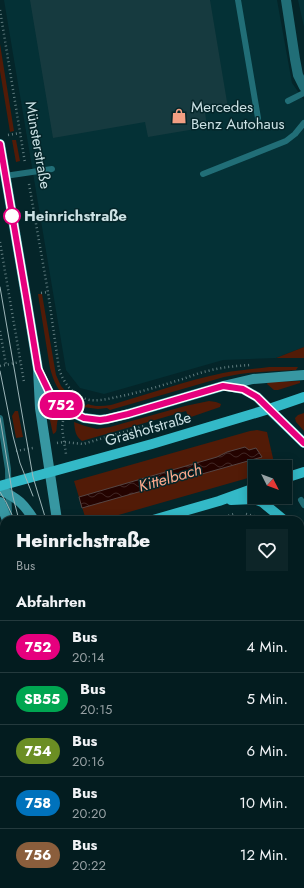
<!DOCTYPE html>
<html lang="de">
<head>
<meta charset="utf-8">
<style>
  :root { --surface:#031c1f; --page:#0d2528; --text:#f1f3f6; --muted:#97a1a4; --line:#243a3d }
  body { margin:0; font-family:Jost,sans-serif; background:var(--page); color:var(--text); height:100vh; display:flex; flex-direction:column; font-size:15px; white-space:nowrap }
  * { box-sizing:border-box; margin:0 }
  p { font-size:13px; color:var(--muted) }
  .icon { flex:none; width:22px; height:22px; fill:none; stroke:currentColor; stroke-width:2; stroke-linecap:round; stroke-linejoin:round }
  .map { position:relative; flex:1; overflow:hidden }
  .drawer { position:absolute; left:0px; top:516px; width:304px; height:372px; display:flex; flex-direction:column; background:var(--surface); border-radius:12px 12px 0 0; box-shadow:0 2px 10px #0003,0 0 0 1px var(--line) }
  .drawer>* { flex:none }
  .badge { padding:0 8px; border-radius:13px; font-size:14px; line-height:26px }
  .needle { width:26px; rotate:132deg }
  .controls { position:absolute; left:248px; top:460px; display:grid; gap:8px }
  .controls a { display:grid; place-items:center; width:44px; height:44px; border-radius:0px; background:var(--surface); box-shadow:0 2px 10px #0003,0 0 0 1px var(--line); font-size:20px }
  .map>.badge { position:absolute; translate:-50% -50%; box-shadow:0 0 0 2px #fff }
  h2 { padding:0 16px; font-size:15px; line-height:36px }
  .round { display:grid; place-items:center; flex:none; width:42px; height:42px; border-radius:0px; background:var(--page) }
  .summary { display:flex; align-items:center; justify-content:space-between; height:68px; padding:0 16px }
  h1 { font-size:19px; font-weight:800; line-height:30px }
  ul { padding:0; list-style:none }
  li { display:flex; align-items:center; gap:12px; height:52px; padding:0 16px; border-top:1px solid var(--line) }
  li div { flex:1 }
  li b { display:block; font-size:15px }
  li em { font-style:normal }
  li .badge { min-width:44px; font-weight:700; text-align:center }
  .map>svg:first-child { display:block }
  .built { fill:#043136 }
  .green { fill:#521b07 }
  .water { fill:url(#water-waves); stroke:#564644 }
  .building { fill:#163a3f }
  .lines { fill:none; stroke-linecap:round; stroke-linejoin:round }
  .path { stroke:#5f7b7e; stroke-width:2.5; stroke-dasharray:1 3; stroke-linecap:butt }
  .lane { stroke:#216e77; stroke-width:6 }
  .street { stroke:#216e77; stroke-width:10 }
  .secondary { stroke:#3797a2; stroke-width:10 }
  .primary { stroke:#33b9c7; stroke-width:10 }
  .tram { stroke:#9cb5b8; stroke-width:1 }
  .line-casing { stroke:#fff; stroke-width:9 }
  .line { stroke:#e6007e; stroke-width:6 }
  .stop-dot { fill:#fff; stroke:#e6007e; stroke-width:2 }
  .labels { text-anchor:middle; stroke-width:3; stroke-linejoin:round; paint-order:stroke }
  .poi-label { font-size:15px; fill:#cbe1e4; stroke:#042529; text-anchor:start }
  .street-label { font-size:15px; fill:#cbe1e4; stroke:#042529 }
  .stop-label { font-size:15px; font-weight:bold; fill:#cbe1e4; stroke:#042529; text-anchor:start }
  .water-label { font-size:16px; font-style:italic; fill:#fda98d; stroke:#042529 }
</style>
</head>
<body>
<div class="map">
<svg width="304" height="888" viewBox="0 0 304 888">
  <defs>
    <pattern id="water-waves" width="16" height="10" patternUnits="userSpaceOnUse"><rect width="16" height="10" fill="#240300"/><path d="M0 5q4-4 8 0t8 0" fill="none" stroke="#422725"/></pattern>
  </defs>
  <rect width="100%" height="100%" fill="#042529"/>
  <path class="built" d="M4 0H277L292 83 304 100V347L276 358 223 360 104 394 80 388 66 370Z
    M298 0H304V27Z
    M300 608 304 612V783H300Z
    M4 879V884H34L37 888H0V880Z
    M217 884H300L304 888H218Z"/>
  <path class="green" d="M0 44 14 131 10 132 0 71Z
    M12 140H16L20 161 16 162Z
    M38 294H42L56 375 61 386 69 395 71 398 69 400C58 391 54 383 50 368Z
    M304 347V358H276Z
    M269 367H298L296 370C271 371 248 372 224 377L110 410 107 408 98 409 83 407 88 404C95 407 103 406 111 405 148 394 185 381 223 373 238 370 254 369 269 367Z
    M300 381V383L278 390H274L267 384 268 382Z
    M209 401 216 402 221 404 220 407 191 417 190 416H188L186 411 82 441C75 436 75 430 74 422L85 426 97 429 110 427 185 406Z
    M52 407 60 415C59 417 57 421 57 424 56 429 58 432 53 434L48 411 49 408Z
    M15 411H18L23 437 16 438 12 416Z
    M304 413V431L296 422 295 418 298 415Z
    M257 430 267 432 275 467H255V476L101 520H86L74 481 250 431Z
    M300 557 304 560V595L300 591Z"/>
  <path class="water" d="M245 447 249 450 256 448 262 457 82 508 79 497 217 457 227 452Z"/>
  <path class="building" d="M30 0H210L228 108 205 112 207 127 148 137 145 122 53 138Z"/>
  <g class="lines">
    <path class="path" d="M0 10 25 163
      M8 135 20 133
      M29 184 48 292 59 369C64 384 74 397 90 400 99 401 108 399 117 397 137 393 157 387 176 381 187 378 197 373 208 371 222 367 236 366 250 365
      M27 213 34 212
      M0 242 24 382
      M41 293 48 292
      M0 331 6 365
      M0 366 20 362
      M63 421 62 428 66 454
      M57 443 64 442 83 444 144 426
      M16 451 33 448
      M278 499 285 497
      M246 514 254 516 260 519
      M213 520 234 514
      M0 587 4 586"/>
    <path class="lane" d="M238 0 258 118
      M288 101 304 93
      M203 174 286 141 295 134 304 123
      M5 176 52 169
      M0 418 8 469 9 518
      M301 500 304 505
      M300 808H304
      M302 888 303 828"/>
    <path class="street" d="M286 0 295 59 298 75 304 87
      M114 888 127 884"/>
    <path class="secondary" d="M0 144 26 296 38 369 40 408 57 520
      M39 373 51 396 64 407 69 411 84 418 100 420 107 419 128 414 223 386 253 379 304 375
      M227 386 243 389 257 397 269 409
      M0 490C18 498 24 504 34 520
      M0 502 7 520
      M300 828H304
      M186 884 188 888
      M208 884 210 888"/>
    <path class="primary" d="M269 409 304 443
      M285 478 304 472
      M0 486 152 444 269 409 304 397
      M231 500 254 499 262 502 284 520
      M153 520 219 501 255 488
      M300 534 304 538
      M0 559 4 558"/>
    <path class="tram" d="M0 287 33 477 46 520
      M0 371 13 436 20 463 33 496
      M0 418 13 497 19 520
      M0 492 6 502 14 519
      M190 884 192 888
      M202 884 203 888"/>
  </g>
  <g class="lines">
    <g class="line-casing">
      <path id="line" d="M0 144 26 296 38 369 51 396 69 411 84 418 100 420 107 419 128 414 223 386 243 389 257 397 304 443"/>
    </g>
    <use href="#line" class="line"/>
  </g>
  <defs>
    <g id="shop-bare" transform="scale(1.2)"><path d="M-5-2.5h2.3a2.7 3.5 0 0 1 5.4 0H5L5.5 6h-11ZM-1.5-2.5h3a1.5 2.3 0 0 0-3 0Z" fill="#f39f83" stroke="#042529" stroke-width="2.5" paint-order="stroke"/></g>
  </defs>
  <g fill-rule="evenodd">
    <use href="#shop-bare" x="179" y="116"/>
  </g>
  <circle class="stop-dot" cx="12" cy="216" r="8"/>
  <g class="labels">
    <g class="poi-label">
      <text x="191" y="112">Mercedes<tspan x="191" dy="17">Benz Autohaus</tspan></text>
    </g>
    <g class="street-label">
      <text transform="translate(38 145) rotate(80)" y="5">Münsterstraße</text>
      <text transform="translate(148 429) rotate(-16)" y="5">Grashofstraße</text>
    </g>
    <g class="stop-label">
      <text x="24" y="221">Heinrichstraße</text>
    </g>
    <g class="water-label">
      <text transform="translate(170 477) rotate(-16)" y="6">Kittelbach</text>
    </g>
  </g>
</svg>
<div class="controls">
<a><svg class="needle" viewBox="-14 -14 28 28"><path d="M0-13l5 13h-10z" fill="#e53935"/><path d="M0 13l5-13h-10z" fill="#97a1a4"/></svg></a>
</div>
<b class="badge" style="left:61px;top:405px;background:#e6007e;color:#fff">752</b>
<section class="drawer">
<div class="summary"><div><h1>Heinrichstraße</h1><p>Bus</p></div><a class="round"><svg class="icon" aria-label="heart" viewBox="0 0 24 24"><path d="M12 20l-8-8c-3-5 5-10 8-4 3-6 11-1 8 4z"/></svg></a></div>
<h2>Abfahrten</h2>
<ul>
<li><span class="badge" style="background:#e6007e;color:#fff">752</span><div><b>Bus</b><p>20:14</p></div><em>4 Min.</em></li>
<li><span class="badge" style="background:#00a651;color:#fff">SB55</span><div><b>Bus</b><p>20:15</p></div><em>5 Min.</em></li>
<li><span class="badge" style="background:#6b8e23;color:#fff">754</span><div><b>Bus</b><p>20:16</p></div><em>6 Min.</em></li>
<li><span class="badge" style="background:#0072bc;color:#fff">758</span><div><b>Bus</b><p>20:20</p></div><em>10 Min.</em></li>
<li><span class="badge" style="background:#8b5e3c;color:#fff">756</span><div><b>Bus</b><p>20:22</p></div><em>12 Min.</em></li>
</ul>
</section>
</div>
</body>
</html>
